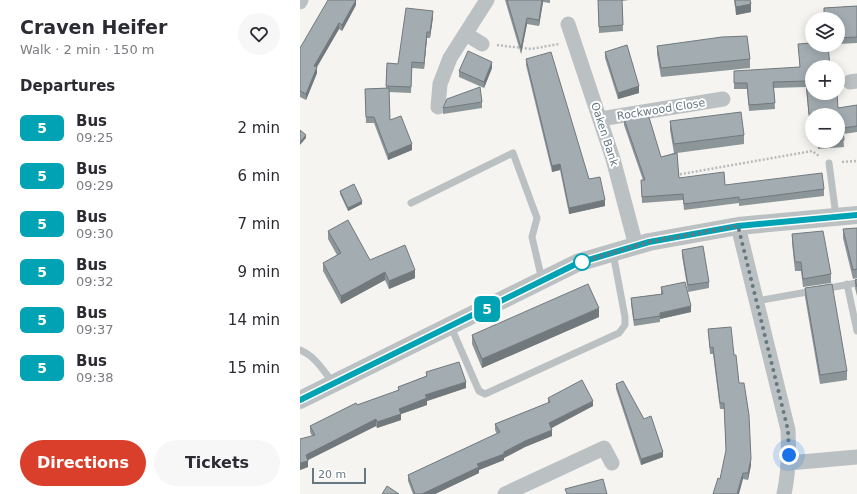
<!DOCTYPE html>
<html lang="en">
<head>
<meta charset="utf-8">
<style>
  :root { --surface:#fff; --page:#f7f7f7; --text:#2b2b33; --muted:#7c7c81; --accent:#da3f2c }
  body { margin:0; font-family:"DejaVu Sans",sans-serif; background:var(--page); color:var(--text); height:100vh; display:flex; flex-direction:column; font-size:15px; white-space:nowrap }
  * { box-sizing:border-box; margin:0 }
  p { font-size:13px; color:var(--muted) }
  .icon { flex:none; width:22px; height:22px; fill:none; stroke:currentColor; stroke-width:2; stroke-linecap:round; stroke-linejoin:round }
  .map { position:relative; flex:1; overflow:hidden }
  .drawer { display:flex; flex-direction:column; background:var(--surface); width:300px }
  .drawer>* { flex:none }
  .badge { padding:0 8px; border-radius:6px; font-size:14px; line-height:26px }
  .controls { position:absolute; left:505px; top:12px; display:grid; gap:8px }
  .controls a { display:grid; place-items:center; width:40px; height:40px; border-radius:50%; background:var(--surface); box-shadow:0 2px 10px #0003; font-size:20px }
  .scale { position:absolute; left:12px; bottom:10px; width:54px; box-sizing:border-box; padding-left:4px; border:2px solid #657881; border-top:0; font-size:11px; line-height:14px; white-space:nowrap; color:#657881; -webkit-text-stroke:3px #fff; paint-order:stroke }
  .you { position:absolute; width:20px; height:20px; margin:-10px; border:3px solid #fff; border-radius:50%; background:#1a73e8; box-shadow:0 0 0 6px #1a73e833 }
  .map>.badge { position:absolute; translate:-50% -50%; box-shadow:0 0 0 2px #fff }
  h2 { padding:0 20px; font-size:15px; line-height:36px }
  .round { display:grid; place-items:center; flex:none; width:42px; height:42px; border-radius:21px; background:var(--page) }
  .headline { display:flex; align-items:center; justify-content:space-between; height:68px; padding:0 20px }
  h1 { font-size:19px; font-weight:800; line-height:30px }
  .button { display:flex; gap:8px; margin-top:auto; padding:8px 20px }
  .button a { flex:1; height:46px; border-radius:24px; background:var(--accent); color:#fff; font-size:16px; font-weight:800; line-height:46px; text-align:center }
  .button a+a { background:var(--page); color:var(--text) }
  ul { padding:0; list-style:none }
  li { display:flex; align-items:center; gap:12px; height:48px; padding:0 20px }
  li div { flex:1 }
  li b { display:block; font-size:15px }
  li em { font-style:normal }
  li .badge { min-width:44px; font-weight:700; text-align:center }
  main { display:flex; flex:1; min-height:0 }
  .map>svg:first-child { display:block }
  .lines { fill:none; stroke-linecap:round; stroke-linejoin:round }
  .path { stroke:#b8bbbd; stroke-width:2.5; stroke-dasharray:2 2; stroke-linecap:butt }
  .service { stroke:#bbc1c3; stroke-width:7 }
  .minor { stroke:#bbc1c3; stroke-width:15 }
  .tertiary { stroke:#bbc1c3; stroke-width:18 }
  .wall { fill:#8c9598 }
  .shaded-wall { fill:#72797c }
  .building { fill:#a3adb1; stroke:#72797c }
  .line-casing { stroke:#fff; stroke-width:9 }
  .line { stroke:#00a3b4; stroke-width:6 }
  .walk { stroke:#657881; stroke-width:4; stroke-dasharray:0 7.2 }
  .stop-dot { fill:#fff; stroke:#00a3b4; stroke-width:2 }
  .labels { text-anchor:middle; stroke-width:4; stroke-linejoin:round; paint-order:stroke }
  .street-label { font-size:11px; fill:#657881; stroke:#fff }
</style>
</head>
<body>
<main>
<section class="drawer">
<div class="headline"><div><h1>Craven Heifer</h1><p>Walk · 2 min · 150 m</p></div><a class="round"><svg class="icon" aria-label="heart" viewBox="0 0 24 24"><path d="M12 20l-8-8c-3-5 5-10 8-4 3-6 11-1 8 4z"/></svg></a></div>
<h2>Departures</h2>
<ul>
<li><span class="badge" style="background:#00a3b4;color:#fff">5</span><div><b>Bus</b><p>09:25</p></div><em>2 min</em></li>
<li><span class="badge" style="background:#00a3b4;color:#fff">5</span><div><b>Bus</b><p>09:29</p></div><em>6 min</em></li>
<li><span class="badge" style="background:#00a3b4;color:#fff">5</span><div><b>Bus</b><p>09:30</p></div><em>7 min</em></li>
<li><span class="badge" style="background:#00a3b4;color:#fff">5</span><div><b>Bus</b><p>09:32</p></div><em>9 min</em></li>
<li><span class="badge" style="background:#00a3b4;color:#fff">5</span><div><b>Bus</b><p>09:37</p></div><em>14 min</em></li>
<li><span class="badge" style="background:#00a3b4;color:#fff">5</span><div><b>Bus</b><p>09:38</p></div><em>15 min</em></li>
</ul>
<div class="button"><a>Directions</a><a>Tickets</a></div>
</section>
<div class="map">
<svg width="557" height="494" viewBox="0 0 557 494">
  <rect width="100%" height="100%" fill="#f5f4f1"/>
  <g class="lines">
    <path class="path" d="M197 45 231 49 259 44
      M542 162 557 161
      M376 175 512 151 519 156"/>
    <path class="service" d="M529 163 536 216
      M111 203 213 153 237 218 232 237 242 280
      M547 284 557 331
      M523 289 557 283
      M456 301 513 291
      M151 327 179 391 185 394 319 333 325 325V317L313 253
      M0 350C15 356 23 370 33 383"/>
    <path class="minor" d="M0 2 1 0
      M268 24 313 159 336 246
      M166 34 182 44
      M550 82 557 81
      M138 107 140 84 150 58 187 0
      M300 119 423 99
      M438 226 488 430C489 452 489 472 484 494
      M489 463 557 457
      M205 494 304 448 312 463"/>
    <path class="tertiary" d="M0 400 277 263 349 242 438 226 557 215"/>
  </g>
  <path class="wall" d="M56 0V5L42 31 39 29 17 67V73L6 100 0 97V48Z
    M205 0H250V3L243 2 239 26 227 24 221 54Z
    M298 0H329L322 1 323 31 299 33Z
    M434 0H450L451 12 436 15Z
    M557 6V43L538 44V19H524V8Z
    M133 17 130 38H127L124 69 112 68 111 93 89 92 90 120 112 150 88 160 74 123H66L65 89 86 88 87 63 98 64Z
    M498 44 512 67 538 108 557 105V132L543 134 544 147 518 149 517 141H538V115H512V120H509L506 87 474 88 475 109 449 111 447 89H434V77L500 67Z
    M357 46 450 59V68L361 77 357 54Z
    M305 52 339 93 318 99 305 58Z
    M226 59 289 179 305 206 269 214 260 170 252 172 226 65Z
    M192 68 184 88 159 77V71Z
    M182 102V108L143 114V108Z
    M324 119 361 157 374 153 370 130V121L444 135V144L377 153 379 178 425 185 524 189V196L439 206V203L384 210 383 200 342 203 341 180H343L324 125Z
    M40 191 62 204 48 211 40 194Z
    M557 228V278L553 279 543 238V229Z
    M28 231 70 260 115 278 89 289 85 280 41 304 23 271V263L37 255 28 239Z
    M492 234 531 274V283L503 287 501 271H495L492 243Z
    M382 250 409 282V288L388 292 382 256Z
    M557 279V296L555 288V280Z
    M361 287 391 312 360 319V322L334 326 331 304V298L361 294Z
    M505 288 547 371V380L520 384 505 297Z
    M299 317 182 368 172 344V335Z
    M408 329 434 355 451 465 448 480 443 479H420L426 451 424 409H420L413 354H410Z
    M126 372 166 388 127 401V405L101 414V420L77 428 76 426 8 460V467L0 470 12 436 10 432V426L57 405 98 391V387L126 376Z
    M316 384 363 457 341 465 316 389Z
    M248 398 293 406 252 428V436L225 447 204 458V460L179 470V473L135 494H113L108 481V475L197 434 195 430V424L248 403Z"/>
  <path class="shaded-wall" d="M56 0V5L42 31V25Z
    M242 0H243V2L239 26V20Z
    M451 4V12L436 15V7Z
    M133 11V17L130 38V32Z
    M227 18V24L221 54V48Z
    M39 23V29L14 72V66Z
    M127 32V38L124 69V63Z
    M192 62V68L184 88V82Z
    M17 67V73L6 100V94Z
    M339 86V93L318 99V93Z
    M6 135V138L0 145V142Z
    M112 144V150L88 160V154Z
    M260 164V170L252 172V166Z
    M305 200V206L269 214V208Z
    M62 201V204L48 211V208Z
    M115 270V278L89 289V281Z
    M85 272V280L41 304V296Z
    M391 306V312L360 319V313Z
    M299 308V317L182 368V359Z
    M166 382V388L127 401V405L101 414V420L77 428V422L99 409 125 395Z
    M293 401V406L249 429V423Z
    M76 419V426L6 461V455Z
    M252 430V436L225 447 204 458V460L179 470V473L135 494H122L177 464 204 452 225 441Z
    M363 452V457L341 465V459Z
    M451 459V465L448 480V473Z
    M8 461V467L0 470V463Z
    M443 473V479L439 494H437Z"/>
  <path class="building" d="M28 0H56L42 25 39 23 14 66 17 67 6 94 0 91V48Z
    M207 0H242L239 20 227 18 221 48Z
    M298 0H322L323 25 299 27Z
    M435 0H450L451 4 436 7Z
    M557 6V37L538 38V19H524V8Z
    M106 8 133 11 130 32H127L124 63 112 62 111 87 86 86 87 63 98 64Z
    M447 36 450 59 361 68 357 46 422 37Z
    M512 43V45H528L530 67H512V93H537L538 108 557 105V126L543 128 544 140 538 141V115H515V114H509L506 81 473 82 475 103 449 105 447 83H434V71L500 67 498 44Z
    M327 45 339 86 318 93 305 52Z
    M168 51 192 62 184 82 159 71Z
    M251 52 289 179 300 177 305 200 269 208 260 164 252 166 226 59Z
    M180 87 182 102 143 108 147 99Z
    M89 88 90 120 101 116 112 144 88 154 74 117H66L65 89Z
    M441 112 444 135 374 144 370 121Z
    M348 114 361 157 377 153 379 178 424 172 425 185 522 173 524 189 439 200V197L384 204 383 194 342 197 341 180H345L324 119Z
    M0 130 6 135 0 142Z
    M518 141H537L518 143Z
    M54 184 62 201 48 208 40 191Z
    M48 220 70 260 105 245 115 270 89 281 85 272 41 296 23 263 41 253 28 231Z
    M557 228V269L553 270 543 229Z
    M523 231 531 274 503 279 501 262H495L492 234Z
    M403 246 409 282 388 285 382 250Z
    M557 279V287L555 280Z
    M385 282 391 306 360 313V316L334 320 331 298 363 294 361 287Z
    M288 284 299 308 182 359 172 335Z
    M532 284 547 371 520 375 505 288Z
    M431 327 434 355H436L439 383H444L449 415 451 459 448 473H443L437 494H413L418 478 420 479 426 450 424 403H420L413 347 410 348 408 329Z
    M159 362 166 382 125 395 127 398 99 409 101 414 77 422 76 419 6 455 8 461 0 463V439L15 435 10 426 56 403 57 405 99 390 98 387 127 376 126 372Z
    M282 380 293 401 249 423 252 430 225 441 204 452V454L177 464 179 467 122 494H115L108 475 200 432 195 424 250 402 248 398Z
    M323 381 344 419 351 416 363 452 341 459 316 384Z
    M303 479 307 494H267L265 489Z
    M87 486 99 494H82Z"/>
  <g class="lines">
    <g class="line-casing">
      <path id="line" d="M0 400 278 263 349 242 438 226 557 215"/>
    </g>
    <use href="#line" class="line"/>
    <path class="walk" d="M282 262 278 263 349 242 438 226 488 430 489 455"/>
  </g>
  <circle class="stop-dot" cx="282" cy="262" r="8"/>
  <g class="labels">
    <g class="street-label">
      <text transform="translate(361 109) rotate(-9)" y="4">Rockwood Close</text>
      <text transform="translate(305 134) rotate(72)" y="4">Oaken Bank</text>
    </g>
  </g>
</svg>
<div class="controls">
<a><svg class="icon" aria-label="layers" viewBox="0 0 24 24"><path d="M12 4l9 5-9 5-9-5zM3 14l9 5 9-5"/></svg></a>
<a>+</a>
<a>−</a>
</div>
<div class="scale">20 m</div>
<div class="you" style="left:489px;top:455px"></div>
<b class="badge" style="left:187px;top:309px;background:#00a3b4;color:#fff">5</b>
</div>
</main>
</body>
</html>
